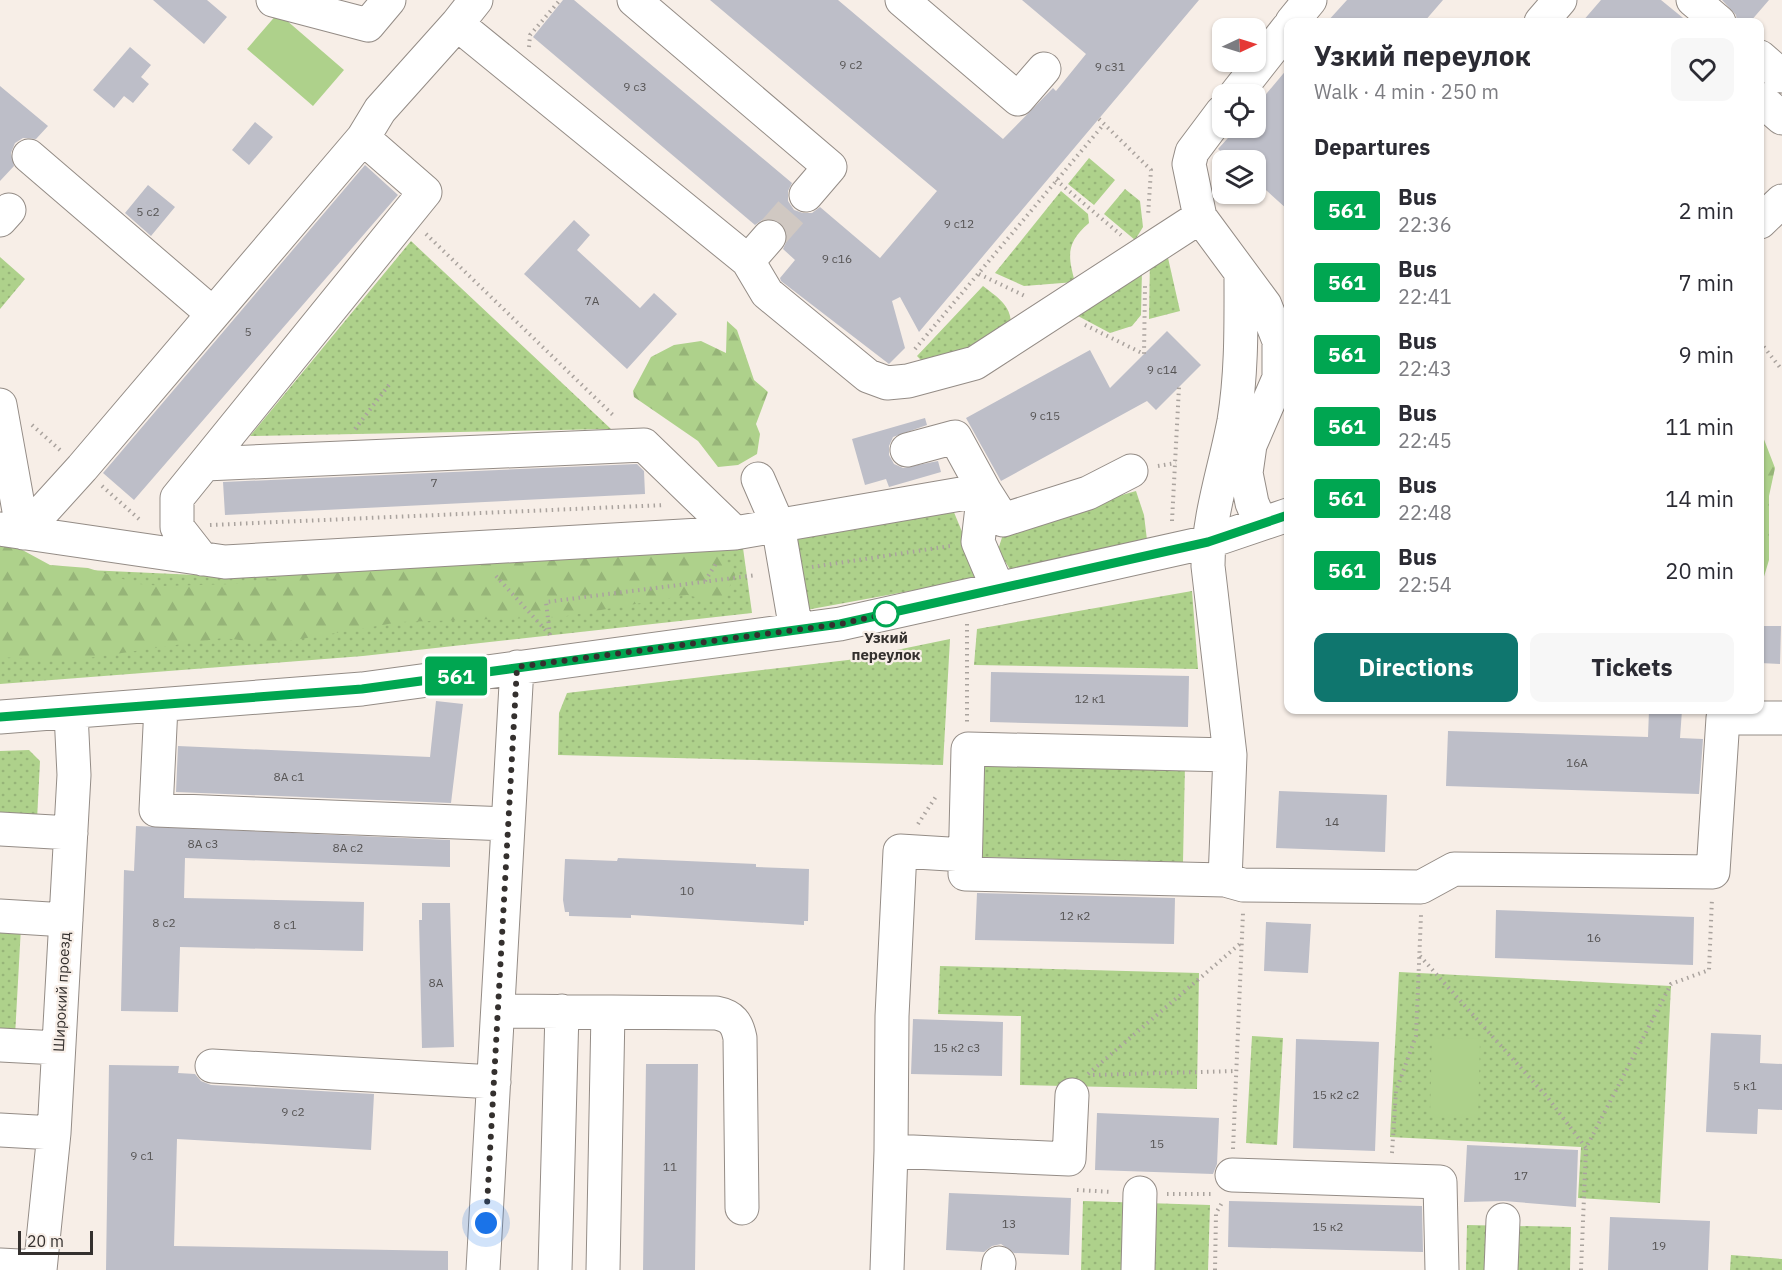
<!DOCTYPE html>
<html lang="en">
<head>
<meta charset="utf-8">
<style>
  :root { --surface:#fff; --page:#f7f7f7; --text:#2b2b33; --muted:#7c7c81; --accent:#0f766e }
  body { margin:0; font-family:"IBM Plex Sans",sans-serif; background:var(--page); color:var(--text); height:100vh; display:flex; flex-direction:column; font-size:22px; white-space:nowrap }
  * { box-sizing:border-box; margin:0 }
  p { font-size:20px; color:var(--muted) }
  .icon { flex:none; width:33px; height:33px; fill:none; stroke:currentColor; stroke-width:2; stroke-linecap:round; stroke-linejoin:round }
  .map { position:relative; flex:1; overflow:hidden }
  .details { position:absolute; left:1284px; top:18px; width:480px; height:696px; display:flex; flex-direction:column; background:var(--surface); border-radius:12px; box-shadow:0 2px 4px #0004 }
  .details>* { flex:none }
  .badge { padding:0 12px; border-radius:4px; font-size:21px; line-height:39px }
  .needle { width:39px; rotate:86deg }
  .buttons { position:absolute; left:1212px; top:18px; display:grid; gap:12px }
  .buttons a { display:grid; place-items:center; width:54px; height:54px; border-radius:12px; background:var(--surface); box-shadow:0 2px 4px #0004; font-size:30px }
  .scale { position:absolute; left:18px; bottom:15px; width:75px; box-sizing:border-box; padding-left:6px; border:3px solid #34302e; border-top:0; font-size:16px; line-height:21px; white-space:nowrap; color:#34302e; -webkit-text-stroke:4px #f7eee7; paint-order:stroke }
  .you { position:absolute; width:30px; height:30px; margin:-15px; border:4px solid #fff; border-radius:50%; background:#1a73e8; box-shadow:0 0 0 9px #1a73e833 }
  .map>.badge { position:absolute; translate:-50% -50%; box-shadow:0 0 0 3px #fff }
  h2 { padding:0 30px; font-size:22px; line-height:54px }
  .round { display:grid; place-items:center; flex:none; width:63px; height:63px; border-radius:12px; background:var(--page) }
  .summary { display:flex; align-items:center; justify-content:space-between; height:102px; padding:0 30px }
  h1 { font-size:28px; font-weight:800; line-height:45px }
  .cta { display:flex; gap:12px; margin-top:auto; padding:12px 30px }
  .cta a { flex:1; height:69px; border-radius:12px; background:var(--accent); color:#fff; font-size:24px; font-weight:800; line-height:69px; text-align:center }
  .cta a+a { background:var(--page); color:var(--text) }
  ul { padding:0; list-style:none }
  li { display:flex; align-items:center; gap:18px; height:72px; padding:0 30px }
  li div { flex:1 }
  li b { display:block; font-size:22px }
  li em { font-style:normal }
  li .badge { min-width:66px; font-weight:700; text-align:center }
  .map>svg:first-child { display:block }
  .green { fill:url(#green-dots) }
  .forest { fill:url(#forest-firs) }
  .pitch { fill:#aed18b }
  .building { fill:#bdbec8 }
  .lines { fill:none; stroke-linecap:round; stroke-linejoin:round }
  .minor-tunnel { stroke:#d0c8c2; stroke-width:33; stroke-dasharray:33 16; stroke-linecap:butt }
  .minor-casing { stroke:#948c86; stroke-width:35 }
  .path { stroke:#aaa39e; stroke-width:4; stroke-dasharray:1.5 4.5; stroke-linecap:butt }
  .minor { stroke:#fff; stroke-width:33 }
  .line-casing { stroke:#fff; stroke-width:14 }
  .line { stroke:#00a651; stroke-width:9 }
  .walk { stroke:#34302e; stroke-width:6; stroke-dasharray:0 10.8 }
  .stop-dot { fill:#fff; stroke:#00a651; stroke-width:3 }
  .labels { text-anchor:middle; stroke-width:4.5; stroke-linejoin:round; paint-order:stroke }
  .number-label { font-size:12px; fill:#565454 }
  .stop-label { font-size:15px; font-weight:bold; fill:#34302e; stroke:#f7eee7 }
  .street-label { font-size:15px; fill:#34302e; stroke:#f7eee7 }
</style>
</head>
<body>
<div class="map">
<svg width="1782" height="1270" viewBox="0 0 1782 1270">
  <defs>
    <pattern id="green-dots" width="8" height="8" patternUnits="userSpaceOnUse" patternTransform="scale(1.5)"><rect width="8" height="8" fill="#aed18b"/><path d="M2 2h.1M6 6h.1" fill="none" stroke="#96b478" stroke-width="1.8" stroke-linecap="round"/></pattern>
    <pattern id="forest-firs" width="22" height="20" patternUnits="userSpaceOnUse" patternTransform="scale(1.5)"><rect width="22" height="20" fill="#aed18b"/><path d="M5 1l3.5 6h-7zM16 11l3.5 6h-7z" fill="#96b478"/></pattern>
  </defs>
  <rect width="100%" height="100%" fill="#f7eee7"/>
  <path class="green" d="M1089 158 1115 180 1094 205 1068 184Z
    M1125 189 1140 201 1143 227 1135 240 1104 214Z
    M1061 191 1088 214 1089 223C1067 242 1067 254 1075 282L1024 286 995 273Z
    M411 241 611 429 250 436Z
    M1166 249 1180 311 1149 319 1150 258Z
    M0 257 25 279 0 309Z
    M1142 269 1141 315 1132 326 1110 333 1078 316 1079 305Z
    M983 286C997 297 1011 305 1011 324L957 354 922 361 917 356Z
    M1136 491 1144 515 1147 540 1011 571 998 550 1005 528Z
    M951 505 981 578 806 610 794 547 799 530Z
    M743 548 752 613 363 656 0 684V566L240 577Z
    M1192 591 1198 669 974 665 977 629Z
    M950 639 943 765 558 755 559 713 567 693 848 660Z
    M29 750 40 761 37 820 0 818V751Z
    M977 759 1185 764 1183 862 975 857Z
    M0 926 21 927 15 1036 0 1035Z
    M940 966 1199 973 1197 1089 1020 1085 1021 1016 938 1014Z
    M1399 972 1671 986 1660 1203 1578 1198 1581 1147 1390 1137Z
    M1252 1036 1283 1038 1277 1145 1246 1143Z
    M1083 1201 1210 1205 1208 1270H1081Z
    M1467 1225 1571 1227 1570 1270H1466Z
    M1731 1255 1782 1259V1270H1730Z"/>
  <path class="forest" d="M727 321 737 330 754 380 768 392 756 424 760 434 757 454 738 465 718 467 698 441 634 397 633 391 651 357 674 345 701 341 726 353Z
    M1760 429 1775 468 1769 496V560L1760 590Z
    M684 537 718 554 736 574 724 597 712 601 687 595 561 617 400 622 295 640 264 643 223 638 68 661 0 657V542L15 546 50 565 88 568 139 584 163 586 235 584 395 562Z"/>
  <path class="pitch" d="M278 13 344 70 313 106 247 49Z
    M1432 1038 1480 1039 1478 1118 1430 1117Z"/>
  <path class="building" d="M153 0H207L227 17 204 44Z
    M563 0H574L792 183 788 191V201L794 210 803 213H812L820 207 880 258 937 191 710 0H838L1003 139 1053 88 1056 91 1086 54 1022 0H1199L919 332 900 297 892 301 905 348 889 364 781 281 780 278 795 260 783 249 787 240V232L782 223 772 219 762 220 755 225 533 37Z
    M1347 0H1443L1424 22H1327Z
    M1601 0H1661L1688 22H1582Z
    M1722 0H1769L1750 22H1737L1736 15Z
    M130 47 151 65 141 77 149 84 133 103 124 96 114 108 93 90Z
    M1288 68V210L1256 181V160H1232L1218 149 1237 128H1256V106Z
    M0 86 48 126 36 139 23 138 15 143 11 153 14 166 0 181Z
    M255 122 273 137 249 165 232 150Z
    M365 165 398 195 134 500 103 473Z
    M148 185 175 207 151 236 125 213Z
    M574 220 590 235 577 250 640 308 654 293 677 314 627 369 524 274Z
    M1167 331 1201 365 1156 410 1147 401 1001 481 966 418 1090 350 1110 388Z
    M925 418 927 425 893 437 889 446V455L894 464 903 468 938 461 941 472 889 487 886 479 865 485 852 439Z
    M637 464 644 471 645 494 225 515 223 482Z
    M1760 626H1781L1780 664 1760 663Z
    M991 672 1189 676 1188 727 990 722Z
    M436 701 463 704 451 803 176 792 178 746 430 757Z
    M1649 710H1682L1680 738 1703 739 1699 794 1446 786 1448 731 1648 737Z
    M1279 791 1387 795 1385 852 1276 848Z
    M136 826 450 840V867L185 858 184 898 364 902 363 951 180 947 178 1012 121 1011 124 870 134 871Z
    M618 858 756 864V867L809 869 808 921H804V925L631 915V918L569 916V912H565L563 900 565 859 617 861Z
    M977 893 1175 898 1174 944 975 940Z
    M422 903H450L454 1047 422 1048 419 920H422Z
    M1496 910 1694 917 1693 965 1495 958Z
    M1266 922 1311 924 1308 973 1264 971Z
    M913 1019 1003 1022 1002 1076 911 1074Z
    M1711 1033 1761 1035 1760 1063 1782 1064V1110L1758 1109 1757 1134 1706 1132Z
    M1296 1039 1379 1042 1375 1151 1293 1148Z
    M646 1064H698L695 1270H643Z
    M109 1065 179 1066 178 1073 195 1074 201 1081 211 1085 374 1094 371 1150 177 1139 174 1246 448 1251V1270H106Z
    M1097 1113 1219 1118 1217 1164 1213 1174 1095 1170Z
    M1467 1145 1578 1150 1576 1207 1504 1201 1464 1202Z
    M949 1193 1071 1198 1069 1255 1014 1253 1001 1244 992 1246 984 1252 946 1250Z
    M1229 1201 1422 1206 1423 1252 1228 1247Z
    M1610 1217 1710 1221 1708 1270H1608Z"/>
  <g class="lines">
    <path class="minor-tunnel" d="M769 237 806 195"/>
    <g class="minor-casing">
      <path id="minor" d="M273 0 368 25 389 0
        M476 0 457 24 748 261 767 293 868 376 887 383 908 381 975 363 1200 217
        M634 0 830 167 806 195
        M902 0 1018 99 1044 69
        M1693 0 1719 22
        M1292 22 1310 0
        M1541 22 1560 0
        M1760 57 1782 76
        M1236 94 1288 28
        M1760 99 1782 118
        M1222 112 1192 152 1189 164 1200 217 1265 305 1279 341V378L1250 445 1246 473 1252 503 1261 524
        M29 156 213 314
        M0 220 9 210
        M1760 222 1782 201
        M748 261 769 237
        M1241 273C1241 323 1242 372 1234 421 1225 469 1208 517 1208 566L1230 755 1225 880 1243 885 1421 887 1454 869 1713 872 1723 718H1782
        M0 405 23 533 82 468 363 138 380 110 457 24
        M907 450 955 437 984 490 978 542 998 589
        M205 464 644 445 735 533
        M758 479 778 525 796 630
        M0 529 225 562 735 533 984 490 1003 520 1088 493 1131 471
        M202 559 177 527V498L425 192 363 138
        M161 706 156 810 508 824
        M0 717 362 689 840 624 1208 542 1288 515
        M0 829 71 833
        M965 855 900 851 892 1016 891 1151 1069 1159 1072 1095
        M1225 880 965 874 968 749 1230 755
        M0 916 66 920
        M498 1011 716 1013C732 1016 737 1023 740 1038L742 1208
        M0 1045 58 1048
        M212 1066 494 1082
        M0 1130 54 1133
        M1232 1175 1440 1182 1442 1270
        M0 1265 40 1267
        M40 1270 54 1133 74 775 71 713
        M483 1270 517 667
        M555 1270 562 1011
        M603 1270 608 1012
        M887 1270 891 1151
        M998 1270 999 1263
        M1138 1270 1140 1193
        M1501 1270 1503 1220"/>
    </g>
    <path class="path" d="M529 47 530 35 560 0
      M1099 119 1151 170 1148 216
      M1056 180 1121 235
      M426 234 615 417
      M979 274 1027 297
      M1085 325 1144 354 1145 286
      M1760 342 1782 370
      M915 349 1104 124
      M32 425 60 450
      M355 429 389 385
      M1158 466 1176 463
      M102 486 139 519
      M1172 521 1179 387
      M210 525 664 505
      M812 567 950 546
      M496 576 550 635
      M705 581 717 562
      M967 624V722
      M550 635 546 602 757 575
      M918 824 937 795
      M1420 956 1548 1098 1586 1148
      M1088 1074 1242 942
      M1093 1075 1236 1071
      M1233 1149 1243 913
      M1392 1153 1396 1091 1416 1036 1421 915
      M1077 1190 1112 1192
      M1167 1194H1213
      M1215 1270 1216 1213 1223 1201
      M1581 1270 1586 1148 1671 984 1709 970 1712 898"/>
    <use href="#minor" class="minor"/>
  </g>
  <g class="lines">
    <g class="line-casing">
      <path id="line" d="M0 717 362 689 840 624 1208 542 1288 515"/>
    </g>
    <use href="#line" class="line"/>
    <path class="walk" d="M486 1223 517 667 840 624 886 614"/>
  </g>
  <circle class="stop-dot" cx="886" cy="614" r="12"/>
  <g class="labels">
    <g class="number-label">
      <text x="851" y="69">9 с2</text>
      <text x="1110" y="71">9 с31</text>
      <text x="635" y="91">9 с3</text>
      <text x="148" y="216">5 с2</text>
      <text x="959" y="228">9 с12</text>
      <text x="837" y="263">9 с16</text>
      <text x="592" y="305">7А</text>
      <text x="248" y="336">5</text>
      <text x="1162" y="374">9 с14</text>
      <text x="1045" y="420">9 с15</text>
      <text x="434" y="487">7</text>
      <text x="1090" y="703">12 к1</text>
      <text x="1577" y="767">16А</text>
      <text x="289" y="781">8А с1</text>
      <text x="1332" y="826">14</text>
      <text x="203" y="848">8А с3</text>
      <text x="348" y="852">8А с2</text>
      <text x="687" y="895">10</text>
      <text x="1075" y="920">12 к2</text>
      <text x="164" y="927">8 с2</text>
      <text x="285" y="929">8 с1</text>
      <text x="1594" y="942">16</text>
      <text x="436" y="987">8А</text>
      <text x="957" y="1052">15 к2 с3</text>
      <text x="1745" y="1090">5 к1</text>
      <text x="1336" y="1099">15 к2 с2</text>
      <text x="293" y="1116">9 с2</text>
      <text x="1157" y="1148">15</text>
      <text x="142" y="1160">9 с1</text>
      <text x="670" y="1171">11</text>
      <text x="1521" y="1180">17</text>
      <text x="1009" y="1228">13</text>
      <text x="1328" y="1231">15 к2</text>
      <text x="1659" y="1250">19</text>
    </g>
    <g class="stop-label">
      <text x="886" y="643">Узкий<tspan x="886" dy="17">переулок</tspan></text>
    </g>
    <g class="street-label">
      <text transform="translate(62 992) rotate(-87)" y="5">Широкий проезд</text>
    </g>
  </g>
</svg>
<div class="buttons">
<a><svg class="needle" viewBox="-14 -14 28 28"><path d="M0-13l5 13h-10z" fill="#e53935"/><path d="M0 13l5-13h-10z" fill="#7c7c81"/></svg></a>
<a><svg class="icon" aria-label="locate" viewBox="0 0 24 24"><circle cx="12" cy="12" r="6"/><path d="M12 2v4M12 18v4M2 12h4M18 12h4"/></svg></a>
<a><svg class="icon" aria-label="layers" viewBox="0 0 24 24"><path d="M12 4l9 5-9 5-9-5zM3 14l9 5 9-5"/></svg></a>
</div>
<div class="scale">20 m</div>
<div class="you" style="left:486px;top:1223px"></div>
<b class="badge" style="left:456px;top:676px;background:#00a651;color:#fff">561</b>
<section class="details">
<div class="summary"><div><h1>Узкий переулок</h1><p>Walk · 4 min · 250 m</p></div><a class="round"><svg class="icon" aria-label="heart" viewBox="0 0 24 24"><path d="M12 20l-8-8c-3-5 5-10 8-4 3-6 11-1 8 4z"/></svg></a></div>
<h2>Departures</h2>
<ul>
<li><span class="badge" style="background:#00a651;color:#fff">561</span><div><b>Bus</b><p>22:36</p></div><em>2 min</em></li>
<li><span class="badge" style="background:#00a651;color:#fff">561</span><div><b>Bus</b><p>22:41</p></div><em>7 min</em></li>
<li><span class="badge" style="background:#00a651;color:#fff">561</span><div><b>Bus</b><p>22:43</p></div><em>9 min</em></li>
<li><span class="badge" style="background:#00a651;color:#fff">561</span><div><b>Bus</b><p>22:45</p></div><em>11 min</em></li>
<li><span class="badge" style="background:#00a651;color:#fff">561</span><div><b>Bus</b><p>22:48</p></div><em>14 min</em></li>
<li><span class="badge" style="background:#00a651;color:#fff">561</span><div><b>Bus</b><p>22:54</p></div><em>20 min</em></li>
</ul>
<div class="cta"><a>Directions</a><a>Tickets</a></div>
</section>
</div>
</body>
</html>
